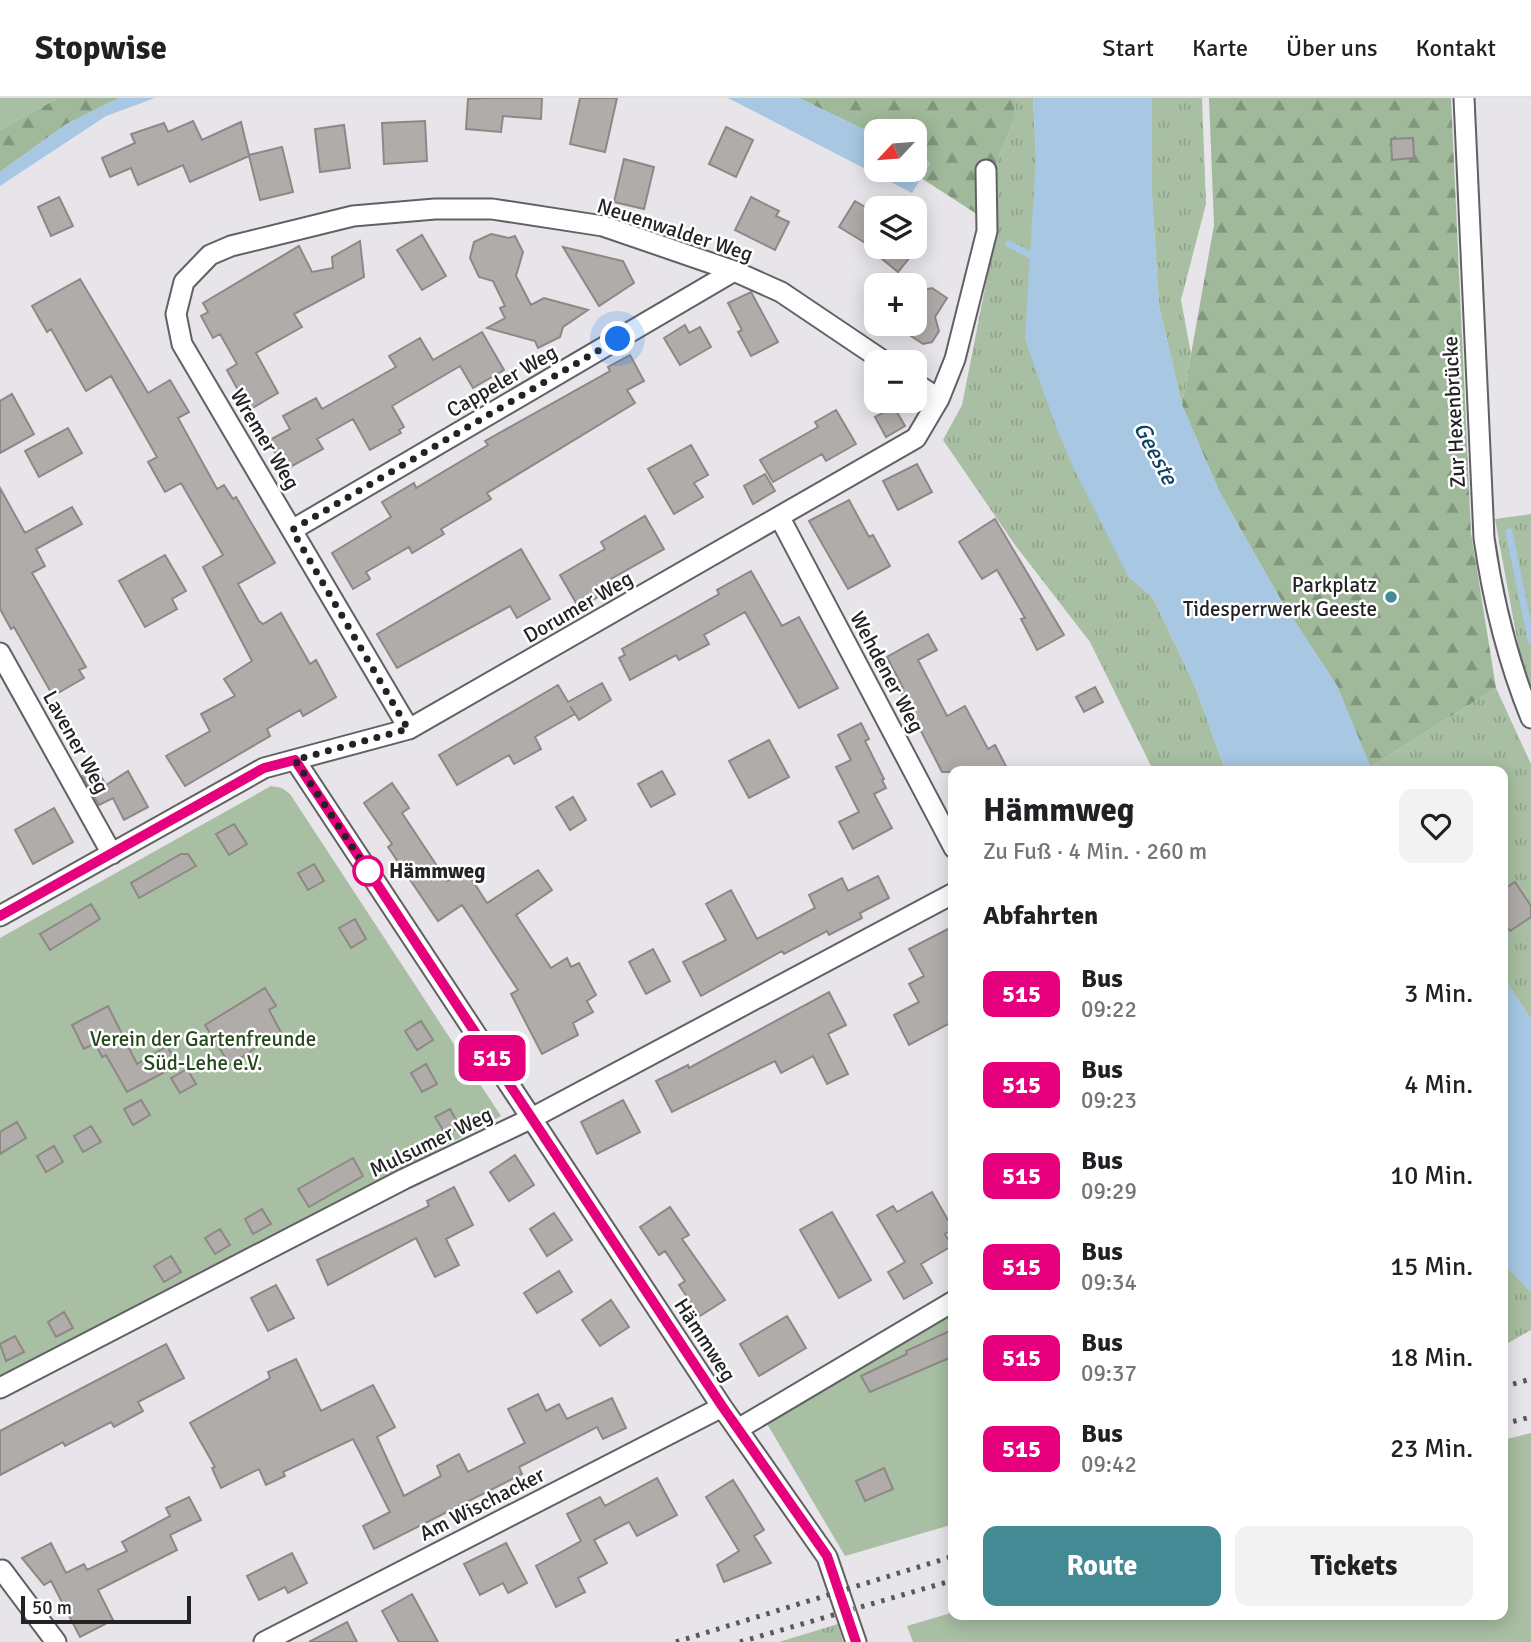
<!DOCTYPE html>
<html lang="de">
<head>
<meta charset="utf-8">
<style>
  :root { --surface:#fff; --page:#f2f2f2; --text:#202124; --muted:#757577; --line:#e0e0e0; --accent:#448a94 }
  body { margin:0; font-family:Signika,sans-serif; background:var(--page); color:var(--text); height:100vh; display:flex; flex-direction:column; font-size:26px; white-space:nowrap }
  * { box-sizing:border-box; margin:0 }
  p { font-size:23px; color:var(--muted) }
  .icon { flex:none; width:38px; height:38px; fill:none; stroke:currentColor; stroke-width:2; stroke-linecap:round; stroke-linejoin:round }
  .map { position:relative; flex:1; overflow:hidden }
  .details { position:absolute; left:948px; top:668px; width:560px; height:854px; display:flex; flex-direction:column; background:var(--surface); border-radius:14px; box-shadow:0 4px 18px #0003 }
  .details>* { flex:none }
  .badge { padding:0 14px; border-radius:10px; font-size:24px; line-height:46px }
  .needle { width:46px; rotate:244deg }
  .fabs { position:absolute; left:864px; top:21px; display:grid; gap:14px }
  .fabs a { display:grid; place-items:center; width:63px; height:63px; border-radius:14px; background:var(--surface); box-shadow:0 4px 18px #0003; font-size:35px }
  .scale { position:absolute; left:21px; bottom:18px; width:170px; box-sizing:border-box; padding-left:7px; border:4px solid #232224; border-top:0; font-size:19px; line-height:24px; white-space:nowrap; color:#232224; -webkit-text-stroke:5px #fff; paint-order:stroke }
  .you { position:absolute; width:35px; height:35px; margin:-18px; border:5px solid #fff; border-radius:50%; background:#1a73e8; box-shadow:0 0 0 10px #1a73e833 }
  .map>.badge { position:absolute; translate:-50% -50%; box-shadow:0 0 0 4px #fff }
  h2 { padding:0 35px; font-size:26px; line-height:63px }
  .round { display:grid; place-items:center; flex:none; width:74px; height:74px; border-radius:14px; background:var(--page) }
  .headline { display:flex; align-items:center; justify-content:space-between; height:119px; padding:0 35px }
  h1 { font-size:33px; font-weight:700; line-height:52px }
  .primary-button { display:flex; gap:14px; margin-top:auto; padding:14px 35px }
  .primary-button a { flex:1; height:80px; border-radius:14px; background:var(--accent); color:#fff; font-size:28px; font-weight:700; line-height:80px; text-align:center }
  .primary-button a+a { background:var(--page); color:var(--text) }
  ul { padding:0; list-style:none }
  li { display:flex; align-items:center; gap:21px; height:91px; padding:0 35px }
  li div { flex:1 }
  li b { display:block; font-size:26px }
  li em { font-style:normal }
  li .badge { min-width:77px; font-weight:700; text-align:center }
  header { display:flex; align-items:center; gap:42px; box-sizing:border-box; height:98px; padding:0 35px; background:var(--surface); border-bottom:2px solid var(--line) }
  header strong { font-size:33px }
  nav { display:flex; gap:38px; margin-inline-start:auto; font-size:24px }
  .map>svg:first-child { display:block }
  .grass { fill:url(#grass-tufts) }
  .forest { fill:url(#forest-firs) }
  .garden { fill:#a8bfa3 }
  .water { fill:#a7c7e2 }
  .lines { fill:none; stroke-linecap:round; stroke-linejoin:round }
  .stream { stroke:#a7c7e2; stroke-width:7 }
  .building { fill:#b0acaa; stroke:#8d8886; stroke-width:2 }
  .street-casing { stroke:#616064; stroke-width:23 }
  .street { stroke:#fff; stroke-width:19 }
  .rail { stroke:#59585b; stroke-width:5; stroke-dasharray:3.5 7; stroke-linecap:butt }
  .line-casing { stroke:#fff; stroke-width:16 }
  .line { stroke:#e6007e; stroke-width:10 }
  .walk { stroke:#232224; stroke-width:7; stroke-dasharray:0 12.6 }
  .poi-dot { fill:#448a94; stroke:#fff; stroke-width:2.5 }
  .stop-dot { fill:#fff; stroke:#e6007e; stroke-width:3.5 }
  .labels { text-anchor:middle; stroke-width:5; stroke-linejoin:round; paint-order:stroke }
  .street-label { font-size:21px; fill:#232224; stroke:#fff }
  .poi-label { font-size:21px; fill:#232224; stroke:#fff; text-anchor:end }
  .stop-label { font-size:21px; font-weight:bold; fill:#232224; stroke:#fff; text-anchor:start }
  .park-label { font-size:21px; fill:#25481c; stroke:#fff }
  .water-label { font-size:23px; font-style:italic; fill:#0c4265; stroke:#fff }
</style>
</head>
<body>
<header>
<strong>Stopwise</strong>
<nav><a>Start</a><a>Karte</a><a>Über uns</a><a>Kontakt</a></nav>
</header>
<div class="map">
<svg width="1531" height="1544" viewBox="0 0 1531 1544">
  <defs>
    <pattern id="grass-tufts" width="24" height="20" patternUnits="userSpaceOnUse" patternTransform="scale(1.75)"><rect width="24" height="20" fill="#a8bfa3"/><path d="M3 7l-1-3M5 7V3M7 7l1-3M15 17l-1-3M17 17v-4M19 17l1-3" fill="none" stroke="#90a48c"/></pattern>
    <pattern id="forest-firs" width="22" height="20" patternUnits="userSpaceOnUse" patternTransform="scale(1.75)"><rect width="22" height="20" fill="#a0b99a"/><path d="M5 1l3.5 6h-7zM16 11l3.5 6h-7z" fill="#82967d"/></pattern>
  </defs>
  <rect width="100%" height="100%" fill="#e7e5ea"/>
  <path class="grass" d="M1014 0H1033L1036 57 1128 478 1153 500 1195 588 1226 674H1154L1090 544 1015 447 943 342 962 307 997 129 998 60 1014 22Z
    M1152 0H1202L1206 106 1181 202 1191 256 1182 307 1159 208 1152 98Z
    M1531 416V591L1522 569 1495 421Z
    M1496 590 1531 666V921L1503 879V674H1373L1370 669Z
    M1503 1165 1531 1194V1232L1503 1248Z
    M838 1526 843 1544H779Z"/>
  <path class="forest" d="M58 0H119L65 27 0 74V32Z
    M799 0H1014V22L998 60 997 129 921 80 930 65 915 57V33H877V38Z
    M1209 0H1451L1471 435 1496 590 1370 669 1337 588 1282 504 1219 393 1182 307 1214 127Z"/>
  <path class="garden" d="M0 0H58L0 32Z
    M271 688 282 690 290 696 501 1018 0 1285V840Z
    M954 1215V1426L845 1458 766 1324Z
    M1531 1335V1544H913L907 1528 954 1514V1517H1503V1342Z"/>
  <path class="water" d="M119 0H155L106 18 0 88V74L65 27Z
    M728 0H799L877 38V72H915V57L930 65 912 95Z
    M1033 0H1152V98L1159 208 1182 307 1219 393 1282 504 1337 588 1373 674H1226L1195 588 1153 500 1128 478 1074 371 1056 329 1025 241 1036 57Z
    M1503 879 1531 921V1194L1503 1165V937L1508 936 1503 929Z"/>
  <g class="lines">
    <path class="stream" d="M1009 146 1036 160
      M1509 434 1531 542"/>
  </g>
  <path class="building" d="M487 0H542L541 21 503 18 501 34 466 31 468 1Z
    M580 0H617L605 54 570 46Z
    M193 23 202 42 241 24 249 57 282 49 293 94 260 102 249 58 190 84 183 67 138 87 131 70 110 79 102 60 135 45 131 36 164 25 168 34Z
    M425 23 427 63 384 66 382 25Z
    M344 27 350 70 320 74 315 31Z
    M726 29 753 42 736 79 709 66Z
    M1413 40 1414 60 1392 62 1391 41Z
    M624 61 654 69 644 111 614 104Z
    M59 99 73 128 51 138 38 109Z
    M751 99 779 113 776 118 789 124 775 152 735 132Z
    M855 103 877 116V152L839 129Z
    M491 136 509 140 515 138 523 154 516 178 531 207 544 200 588 212 563 229 560 239 538 250 535 243 487 230 505 220 500 210 505 208 493 183 479 179 470 160 474 144Z
    M422 137 446 178 422 192 397 152Z
    M360 143 364 179 294 216 302 229 256 255 278 295 249 312 227 272 237 266 220 236 213 240 201 218 208 214 203 205 299 148 312 174 333 170 332 159Z
    M563 149 623 163 634 185 599 208Z
    M890 149H918L898 174 881 160Z
    M80 181 148 295 170 282 189 314 178 320 217 391 224 387 233 401 236 399 275 465 238 486 259 523 263 526 281 515 310 566 316 562 336 599 303 618 300 612 267 631 270 638 185 688 166 658 210 633 201 616 235 598 224 581 252 563 203 469 223 457 181 385 165 394 148 364 157 359 111 278 86 293 51 231 47 234 32 208Z
    M932 190 947 200 935 219 939 233 932 244 923 246 893 226H915V194Z
    M751 194 778 244 751 258 738 234 742 232 728 205Z
    M685 227 689 235 700 229 711 249 680 267 664 240Z
    M482 234 504 272 473 290 460 268 392 308 404 329 399 332 401 335 370 352 353 321 317 341 323 351 285 372 268 343 290 331 283 318 316 300 322 311 396 269 389 258 420 240 433 262Z
    M630 257 644 283 627 292 635 305 487 395 491 401 441 431 444 436 412 455 409 449 366 474 370 481 353 491 332 455 391 419 382 404 414 385 416 390 488 347 485 343 610 273 608 269Z
    M12 296 34 336 0 355V303Z
    M894 309 905 328 886 339 875 319Z
    M836 312 856 346 826 363 822 356 773 384 760 362 818 329 815 324Z
    M68 330 82 355 39 379 25 353Z
    M691 347 708 377 694 385 703 399 674 416 648 371Z
    M917 366 932 394 898 412 883 383Z
    M765 376 775 393 753 406 744 388Z
    M0 390 25 435 72 409 82 426 36 451 45 468 32 475 86 569 79 572 84 580 53 598 14 529 11 531 0 511Z
    M849 402 869 439 873 437 890 468 848 491 809 423Z
    M645 418 664 451 602 486 606 494 579 510 560 477 605 451 601 444Z
    M995 421 1064 537 1037 552 1021 521 1025 520 997 472 982 481 959 444Z
    M521 451 550 501 517 520 510 508 397 570 377 536Z
    M165 457 186 493 172 501 177 511 145 529 119 483Z
    M751 473 782 528 799 519 838 590 799 610 745 514 704 537 709 546 679 562 676 557 630 582 619 560 625 557 622 551 719 496 717 492Z
    M928 536 937 552 918 562 947 618 965 608 988 651 995 647 1009 674H942L900 592 903 590 887 559Z
    M602 585 611 602 579 622 570 608 575 616 535 639 541 651 514 666 509 657 457 687 439 657 558 587 568 604Z
    M1095 589 1103 604 1084 614 1076 599Z
    M861 625 869 641 865 643 884 681 882 682 886 690 874 696 892 730 853 751 839 724 859 714 836 669 851 662 838 637Z
    M769 642 789 679 749 700 729 663Z
    M96 670 106 687 128 673 148 709 124 722 113 700 99 707 82 678Z
    M662 673 675 696 651 709 638 686Z
    M392 685 409 710 402 715 447 783 465 771 487 805 538 772 552 792 516 817 551 870 567 860 571 869 579 865 596 897 587 903 593 914 573 925 578 937 542 956 511 896 518 892 462 807 438 823 388 749 392 746 364 705Z
    M573 699 586 722 570 732 556 709Z
    M54 710 73 744 33 766 15 732Z
    M234 726 247 746 229 757 216 736Z
    M181 756H188L196 768 139 800 131 785Z
    M314 766 324 783 308 792 298 775Z
    M878 778 889 800 860 815 862 820 829 837 827 833 784 856 782 853 701 898 683 864 726 842 706 806 731 792 757 841 815 810 809 797 842 780 848 793Z
    M1515 784 1531 808V819L1510 833 1503 823V792Z
    M91 806 100 821 50 852 40 836Z
    M355 821 366 841 351 850 339 830Z
    M954 828V923L909 947 894 917 919 904 909 886 924 878 909 851Z
    M653 851 670 883 646 896 629 864Z
    M265 890 276 908 269 912 283 938 267 947 265 944 230 967 205 927Z
    M829 894 846 927 828 936 848 976 827 986 813 958 781 975 775 963 672 1014 656 983 688 967 689 970Z
    M108 908 137 966 167 948 178 967 127 994 106 957 102 959 95 945 84 951 72 927Z
    M421 923 433 942 417 952 405 933Z
    M426 966 437 986 422 994 411 975Z
    M187 971 196 986 180 995 171 980Z
    M141 1002 150 1017 133 1027 124 1011Z
    M623 1002 640 1034 597 1056 581 1024Z
    M450 1011 460 1029 446 1037 435 1019Z
    M17 1024 26 1040 0 1056V1034Z
    M91 1028 101 1044 83 1054 74 1038Z
    M54 1048 63 1064 46 1074 37 1058Z
    M515 1057 534 1087 509 1103 490 1074Z
    M353 1060 363 1078 309 1109 298 1091Z
    M454 1089 473 1127 446 1141 459 1167 435 1179 416 1140 328 1187 317 1162 429 1108 427 1103Z
    M932 1094 953 1131 945 1136 952 1148 921 1166 932 1185 904 1201 888 1174 905 1164 877 1117 893 1108 897 1114Z
    M670 1109 689 1137 682 1141 725 1202 700 1218 679 1187 685 1183 665 1153 659 1157 640 1129Z
    M262 1111 271 1126 253 1136 245 1121Z
    M832 1114 871 1182 839 1200 800 1132Z
    M554 1115 572 1142 547 1158 530 1131Z
    M220 1131 230 1147 215 1156 205 1140Z
    M171 1158 181 1174 164 1184 154 1168Z
    M559 1173 572 1194 537 1215 524 1195Z
    M276 1187 294 1220 268 1233 251 1200Z
    M611 1202 629 1229 600 1248 582 1222Z
    M64 1214 73 1230 56 1239 48 1224Z
    M787 1218 806 1250 759 1278 740 1246Z
    M954 1231V1258L870 1294 861 1278 907 1256 906 1253Z
    M15 1238 24 1254 6 1263 0 1246Z
    M166 1246 184 1280 138 1304 143 1313 114 1329 111 1324 65 1348 63 1344 0 1377V1333Z
    M296 1261 321 1313 373 1287 395 1329 377 1339 404 1398 441 1378 437 1368 459 1356 468 1374 525 1345 508 1311 538 1296 546 1313 559 1306 567 1321 612 1300 626 1330 603 1341 597 1329 519 1369 522 1376 374 1451 363 1428 390 1414 353 1341 283 1374 285 1378 266 1387 259 1371 221 1390 212 1370 215 1369 190 1325 270 1280 268 1274Z
    M884 1370 893 1391 865 1403 856 1383Z
    M657 1380 677 1417 637 1438 629 1424 594 1442 607 1465 578 1480 585 1494 556 1509 536 1468 581 1443 567 1416 600 1399 605 1408Z
    M733 1382 764 1432 754 1438 771 1465 724 1484 717 1467 739 1453 706 1399Z
    M189 1399 201 1422 170 1437 177 1452 98 1492 113 1522 80 1539 51 1483 44 1487 22 1460 51 1445 66 1475 84 1466 87 1472 127 1453 122 1444 170 1418 166 1410Z
    M506 1445 527 1485 508 1495 503 1485 480 1497 464 1466Z
    M292 1455 307 1485 288 1495 285 1489 259 1502 247 1478Z
    M412 1496 438 1544H399L382 1513Z
    M347 1524 357 1544H309Z"/>
  <g class="lines">
    <g class="street-casing">
      <path id="street" d="M1464 0 1484 440C1493 503 1507 561 1531 620
        M915 285 939 301
        M780 420 954 750
        M292 432 734 173
        M0 555 112 756
        M409 631 182 246 176 216 184 184 210 157 231 148 353 118 435 111H492L603 128 734 173 781 194 885 264
        M295 662 722 1309 827 1459 856 1544
        M0 818 264 670 409 631 916 340 939 301 955 261 987 133 986 72
        M0 1290 404 1081 532 1020 954 795
        M738 1331 954 1203
        M2 1472 56 1544
        M264 1544 722 1309"/>
    </g>
    <use href="#street" class="street"/>
    <path class="rail" d="M1503 1289 1531 1281
      M1503 1326 1531 1319
      M676 1544 954 1458
      M740 1544 954 1482"/>
  </g>
  <g class="lines">
    <g class="line-casing">
      <path id="line" d="M0 818 264 670 295 662 722 1308 827 1458 856 1544"/>
    </g>
    <use href="#line" class="line"/>
    <path class="walk" d="M368 773 374 782 295 662 408 631 292 432 618 241"/>
  </g>
  <circle class="poi-dot" cx="1391" cy="499" r="7"/>
  <circle class="stop-dot" cx="368" cy="773" r="14"/>
  <g class="labels">
    <g class="street-label">
      <text transform="translate(675 132) rotate(18)" y="7">Neuenwalder Weg</text>
      <text transform="translate(502 283) rotate(-30)" y="7">Cappeler Weg</text>
      <text transform="translate(1454 314) rotate(-93)" y="7">Zur Hexenbrücke</text>
      <text transform="translate(265 341) rotate(59)" y="7">Wremer Weg</text>
      <text transform="translate(578 509) rotate(-30)" y="7">Dorumer Weg</text>
      <text transform="translate(887 574) rotate(62)" y="7">Wehdener Weg</text>
      <text transform="translate(76 644) rotate(61)" y="7">Lavener Weg</text>
      <text transform="translate(431 1044) rotate(-26)" y="7">Mulsumer Weg</text>
      <text transform="translate(705 1242) rotate(57)" y="7">Hämmweg</text>
      <text transform="translate(482 1406) rotate(-27)" y="7">Am Wischacker</text>
    </g>
    <g class="poi-label">
      <text x="1377" y="494">Parkplatz<tspan x="1377" dy="24">Tidesperrwerk Geeste</tspan></text>
    </g>
    <g class="stop-label">
      <text x="389" y="780">Hämmweg</text>
    </g>
    <g class="park-label">
      <text x="203" y="948">Verein der Gartenfreunde<tspan x="203" dy="24">Süd-Lehe e.V.</tspan></text>
    </g>
    <g class="water-label">
      <text transform="translate(1156 355) rotate(62)" y="8">Geeste</text>
    </g>
  </g>
</svg>
<div class="fabs">
<a><svg class="needle" viewBox="-14 -14 28 28"><path d="M0-13l5 13h-10z" fill="#e53935"/><path d="M0 13l5-13h-10z" fill="#757577"/></svg></a>
<a><svg class="icon" aria-label="layers" viewBox="0 0 24 24"><path d="M12 4l9 5-9 5-9-5zM3 14l9 5 9-5"/></svg></a>
<a>+</a>
<a>−</a>
</div>
<div class="scale">50 m</div>
<div class="you" style="left:618px;top:241px"></div>
<b class="badge" style="left:492px;top:960px;background:#e6007e;color:#fff">515</b>
<section class="details">
<div class="headline"><div><h1>Hämmweg</h1><p>Zu Fuß · 4 Min. · 260 m</p></div><a class="round"><svg class="icon" aria-label="heart" viewBox="0 0 24 24"><path d="M12 20l-8-8c-3-5 5-10 8-4 3-6 11-1 8 4z"/></svg></a></div>
<h2>Abfahrten</h2>
<ul>
<li><span class="badge" style="background:#e6007e;color:#fff">515</span><div><b>Bus</b><p>09:22</p></div><em>3 Min.</em></li>
<li><span class="badge" style="background:#e6007e;color:#fff">515</span><div><b>Bus</b><p>09:23</p></div><em>4 Min.</em></li>
<li><span class="badge" style="background:#e6007e;color:#fff">515</span><div><b>Bus</b><p>09:29</p></div><em>10 Min.</em></li>
<li><span class="badge" style="background:#e6007e;color:#fff">515</span><div><b>Bus</b><p>09:34</p></div><em>15 Min.</em></li>
<li><span class="badge" style="background:#e6007e;color:#fff">515</span><div><b>Bus</b><p>09:37</p></div><em>18 Min.</em></li>
<li><span class="badge" style="background:#e6007e;color:#fff">515</span><div><b>Bus</b><p>09:42</p></div><em>23 Min.</em></li>
</ul>
<div class="primary-button"><a>Route</a><a>Tickets</a></div>
</section>
</div>
</body>
</html>
